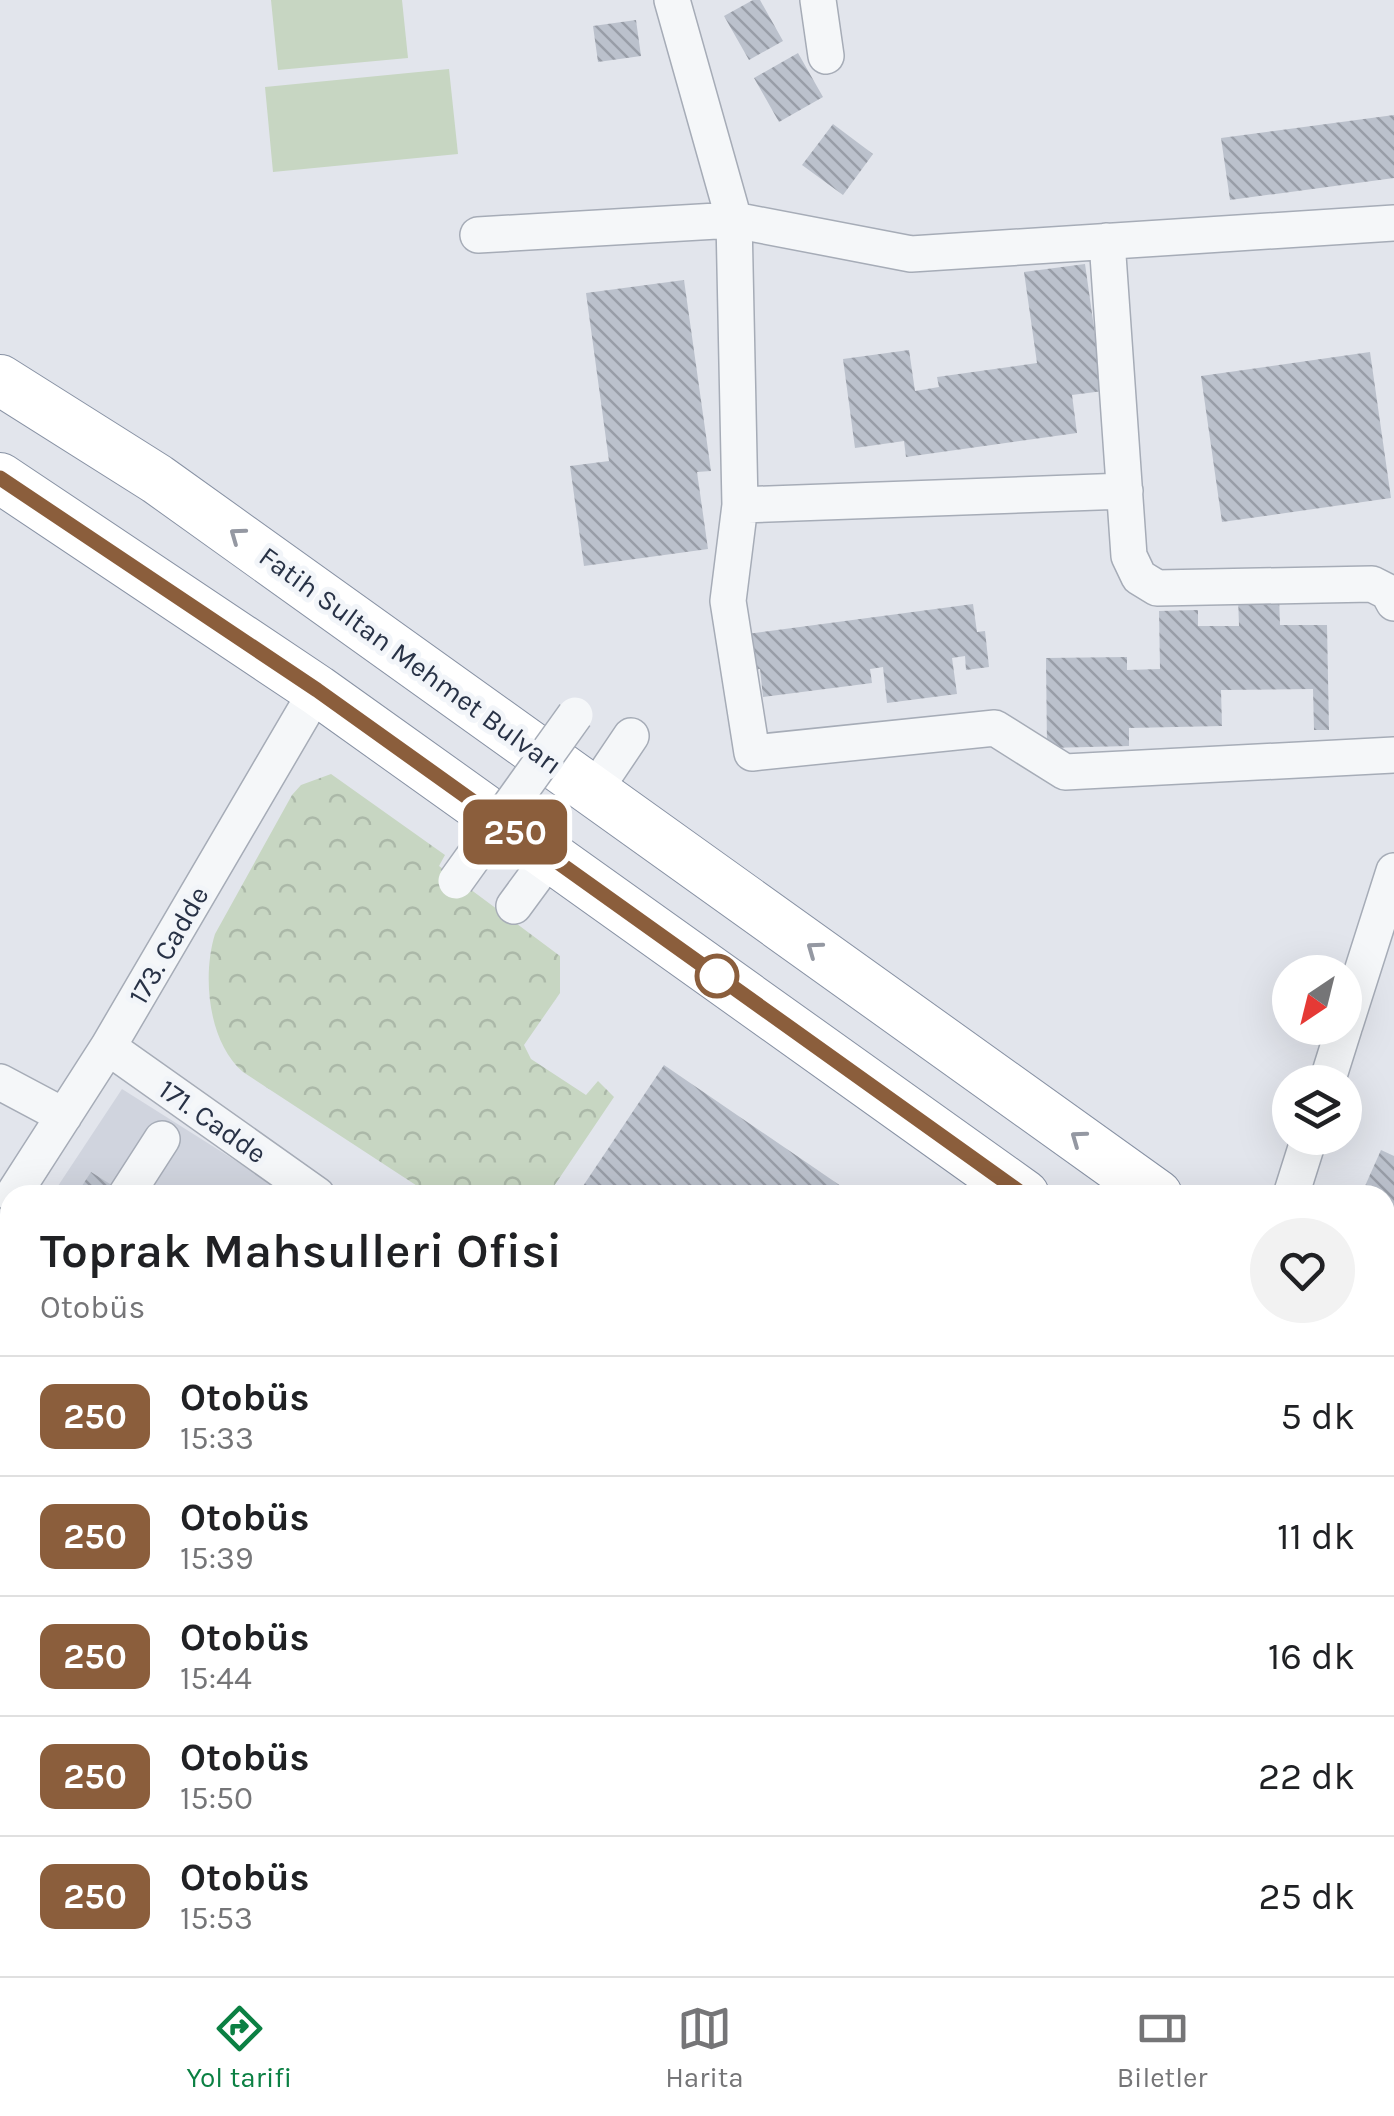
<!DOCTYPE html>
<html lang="tr">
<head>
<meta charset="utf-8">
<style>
  :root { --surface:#fff; --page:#f2f2f2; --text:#202124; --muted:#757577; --line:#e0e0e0; --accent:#0b8043 }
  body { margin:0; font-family:Karla,sans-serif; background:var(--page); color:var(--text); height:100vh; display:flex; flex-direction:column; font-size:38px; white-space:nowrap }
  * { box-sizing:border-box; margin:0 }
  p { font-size:32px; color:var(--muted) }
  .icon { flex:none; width:55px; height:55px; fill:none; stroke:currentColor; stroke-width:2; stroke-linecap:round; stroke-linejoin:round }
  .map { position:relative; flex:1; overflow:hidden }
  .side { position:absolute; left:0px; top:1185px; width:1395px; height:792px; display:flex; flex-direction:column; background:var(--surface); border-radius:30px 30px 0 0; box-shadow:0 10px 40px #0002 }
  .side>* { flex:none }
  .badge { padding:0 20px; border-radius:15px; font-size:35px; line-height:65px }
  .needle { width:65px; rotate:215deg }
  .buttons { position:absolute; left:1272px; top:955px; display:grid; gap:20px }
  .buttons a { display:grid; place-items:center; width:90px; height:90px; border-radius:50%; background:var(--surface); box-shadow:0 10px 40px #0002; font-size:50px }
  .map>.badge { position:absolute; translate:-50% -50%; box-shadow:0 0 0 5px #fff }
  .round { display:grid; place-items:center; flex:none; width:105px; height:105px; border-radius:52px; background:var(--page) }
  .headline { display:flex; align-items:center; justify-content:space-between; height:170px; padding:0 40px }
  h1 { font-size:48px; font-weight:600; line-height:75px }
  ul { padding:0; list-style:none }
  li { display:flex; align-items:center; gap:30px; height:120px; padding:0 40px; border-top:2px solid var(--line) }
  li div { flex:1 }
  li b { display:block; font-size:38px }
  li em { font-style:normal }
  li .badge { min-width:110px; font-weight:700; text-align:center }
  .tab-bar { display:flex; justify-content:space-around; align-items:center; height:140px; border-top:2px solid var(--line); background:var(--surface); font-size:28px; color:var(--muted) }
  .tab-bar a { display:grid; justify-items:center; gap:5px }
  .tab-bar .on { color:var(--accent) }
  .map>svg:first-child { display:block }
  .built { fill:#d0d4de }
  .forest { fill:url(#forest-crowns) }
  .garden { fill:#c7d6c2 }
  .building { fill:url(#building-back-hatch) }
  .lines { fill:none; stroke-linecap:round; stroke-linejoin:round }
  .minor-casing { stroke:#a6acb7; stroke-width:38 }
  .major-casing { stroke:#a0a9b9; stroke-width:48 }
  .highway-casing { stroke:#8892a4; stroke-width:52 }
  .path { stroke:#bcc0c7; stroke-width:5; stroke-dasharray:8 8; stroke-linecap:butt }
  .minor { stroke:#f5f7f9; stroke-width:35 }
  .major { stroke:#fff; stroke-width:45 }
  .highway { stroke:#fff; stroke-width:50 }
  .minor-bridge-casing { stroke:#a6acb7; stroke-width:38; stroke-linecap:butt }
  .minor-bridge { stroke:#f5f7f9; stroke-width:35 }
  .oneway { stroke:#9498a2 }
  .line-casing { stroke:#fff; stroke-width:22 }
  .line { stroke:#8b5e3c; stroke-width:15 }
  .stop-dot { fill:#fff; stroke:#8b5e3c; stroke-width:5 }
  .labels { text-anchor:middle; stroke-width:10; stroke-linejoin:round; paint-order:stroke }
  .street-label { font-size:28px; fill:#283246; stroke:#f2f5f9 }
</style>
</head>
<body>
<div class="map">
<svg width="1394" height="1976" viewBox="0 0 1394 1976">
  <defs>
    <pattern id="forest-crowns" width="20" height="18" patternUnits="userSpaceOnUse" patternTransform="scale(2.5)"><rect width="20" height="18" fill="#c7d6c2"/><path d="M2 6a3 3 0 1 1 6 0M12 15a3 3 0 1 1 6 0" fill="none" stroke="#abb8a8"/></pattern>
    <pattern id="building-back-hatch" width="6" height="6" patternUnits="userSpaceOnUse" patternTransform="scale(2.5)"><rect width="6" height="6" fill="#bbc1cc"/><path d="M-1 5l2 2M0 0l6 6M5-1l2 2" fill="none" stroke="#989da7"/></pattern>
  </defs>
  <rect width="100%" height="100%" fill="#e2e5ec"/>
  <path class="built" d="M122 1089 290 1195H52Z
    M10 1258V1411L0 1405V1273Z
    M152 1968H1362L1356 1976H147Z"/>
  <path class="forest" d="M331 774 445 855 439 866 560 956V993L524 1045 531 1059 586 1095 598 1081 614 1097 548 1195H431L243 1072C208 1042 202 976 215 934L292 795 301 785Z"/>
  <path class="garden" d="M271 0H402L408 58 278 70Z
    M449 69 458 154 273 172 265 87Z"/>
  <path class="building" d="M753 0H760L783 41 749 60 724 16Z
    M636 20 641 56 598 62 593 26Z
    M798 53 823 97 779 122 754 78Z
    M1394 115V178L1230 200 1221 138Z
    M833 124 873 154 843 195 802 165Z
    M1085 264 1103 391 1072 395 1077 433 906 457 904 441 855 448 843 359 909 350 915 391 939 387 937 377 1037 363 1024 272Z
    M684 280 711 471 697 472 708 549 584 566 570 466 609 461 586 293Z
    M1370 352 1391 498 1222 522 1201 376Z
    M1238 596H1279L1280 625H1327L1329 730H1314L1313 689 1221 690 1222 726 1129 728V746L1047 748 1046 658 1127 657V670L1160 669 1159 611 1198 610V626H1239Z
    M973 604 977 632 985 631 989 667 966 670 965 656 952 658 957 694 887 703 883 667 870 669 872 683 763 697 760 669 752 670 747 634Z
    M664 1065 854 1195H577Z
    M1381 1150 1394 1156V1212L1385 1208V1195H1361Z
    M91 1172 118 1189 113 1195H76Z
    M0 1767 10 1773V1878L0 1872Z
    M287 1968H451L465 1976H281Z
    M687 1968H918L913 1976H700Z
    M1062 1968H1307L1313 1971 1310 1976H1076Z"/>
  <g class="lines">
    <g class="minor-casing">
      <path id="minor" d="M672 0 734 220 740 505 728 601 752 753 995 728 1065 772 1394 755
        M818 0 826 56
        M478 235 734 220 911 254 1394 223
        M1107 241 1129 556 1139 577 1157 588 1372 584 1388 592 1394 603
        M740 505 1125 491
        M594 791 631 736
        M514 906 550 857
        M1345 1025 1394 871
        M108 1047 317 1195
        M0 1082 64 1116
        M1327 1082 1344 1028
        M13 1195 108 1047 317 690
        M126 1195 162 1139
        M1291 1195 1309 1138
        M1385 1308 1394 1311
        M0 1392 10 1398
        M1385 1508 1394 1514
        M537 1968 550 1976
        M0 1969 11 1976
        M126 1976 131 1968
        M1369 1976 1374 1968"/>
    </g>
    <g class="major-casing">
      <path id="major" d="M990 1976 996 1968"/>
    </g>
    <g class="highway-casing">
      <path id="highway" d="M0 380 157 479 1157 1195
        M0 478 317 690 1024 1195
        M1385 1358 1394 1365
        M1385 1452 1394 1459"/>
    </g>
    <path class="path" d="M245 1195 247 1192"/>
    <use href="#minor" class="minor"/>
    <use href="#major" class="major"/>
    <use href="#highway" class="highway"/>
    <g class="minor-bridge-casing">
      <path id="minor-bridge" d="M456 881 575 715"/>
    </g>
    <use href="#minor-bridge" class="minor-bridge"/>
  </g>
  <defs><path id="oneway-chevron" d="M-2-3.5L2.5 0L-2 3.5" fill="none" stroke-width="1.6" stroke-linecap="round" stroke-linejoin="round" transform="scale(2.5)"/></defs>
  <g class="oneway">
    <use href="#oneway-chevron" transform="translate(237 535) rotate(-144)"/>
    <use href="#oneway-chevron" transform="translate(814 949) rotate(-144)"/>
    <use href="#oneway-chevron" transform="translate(1078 1138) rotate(-144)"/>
  </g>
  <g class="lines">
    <g class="line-casing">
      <path id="line" d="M0 478 317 690 1024 1195"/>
    </g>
    <use href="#line" class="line"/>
  </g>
  <circle class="stop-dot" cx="717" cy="976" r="20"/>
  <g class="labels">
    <g class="street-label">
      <text transform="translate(411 660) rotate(36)" y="10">Fatih Sultan Mehmet Bulvarı</text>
      <text transform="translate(168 945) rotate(-60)" y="10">173. Cadde</text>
      <text transform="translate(213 1121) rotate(35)" y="10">171. Cadde</text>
    </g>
  </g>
</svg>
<div class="buttons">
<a><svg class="needle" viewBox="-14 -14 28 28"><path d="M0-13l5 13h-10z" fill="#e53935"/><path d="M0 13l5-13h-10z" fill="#757577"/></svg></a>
<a><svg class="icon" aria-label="layers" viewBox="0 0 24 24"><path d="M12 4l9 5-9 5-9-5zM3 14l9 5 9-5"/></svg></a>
</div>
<b class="badge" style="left:515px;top:832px;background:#8b5e3c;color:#fff">250</b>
<section class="side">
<div class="headline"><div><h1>Toprak Mahsulleri Ofisi</h1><p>Otobüs</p></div><a class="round"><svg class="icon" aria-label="heart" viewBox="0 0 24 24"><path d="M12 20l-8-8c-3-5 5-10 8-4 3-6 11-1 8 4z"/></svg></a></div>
<ul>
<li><span class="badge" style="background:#8b5e3c;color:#fff">250</span><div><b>Otobüs</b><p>15:33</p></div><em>5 dk</em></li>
<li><span class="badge" style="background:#8b5e3c;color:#fff">250</span><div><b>Otobüs</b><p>15:39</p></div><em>11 dk</em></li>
<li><span class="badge" style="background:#8b5e3c;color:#fff">250</span><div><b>Otobüs</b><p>15:44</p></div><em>16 dk</em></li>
<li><span class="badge" style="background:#8b5e3c;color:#fff">250</span><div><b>Otobüs</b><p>15:50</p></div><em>22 dk</em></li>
<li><span class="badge" style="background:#8b5e3c;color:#fff">250</span><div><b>Otobüs</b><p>15:53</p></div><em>25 dk</em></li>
</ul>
</section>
</div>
<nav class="tab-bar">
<a class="on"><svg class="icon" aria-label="directions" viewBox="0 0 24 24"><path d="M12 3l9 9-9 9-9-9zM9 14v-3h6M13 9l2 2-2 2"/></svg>Yol tarifi</a>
<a><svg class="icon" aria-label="map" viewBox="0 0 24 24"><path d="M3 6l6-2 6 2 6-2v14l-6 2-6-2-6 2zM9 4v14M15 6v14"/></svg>Harita</a>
<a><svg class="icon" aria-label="tickets" viewBox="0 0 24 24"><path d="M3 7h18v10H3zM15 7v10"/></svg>Biletler</a>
</nav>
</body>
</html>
